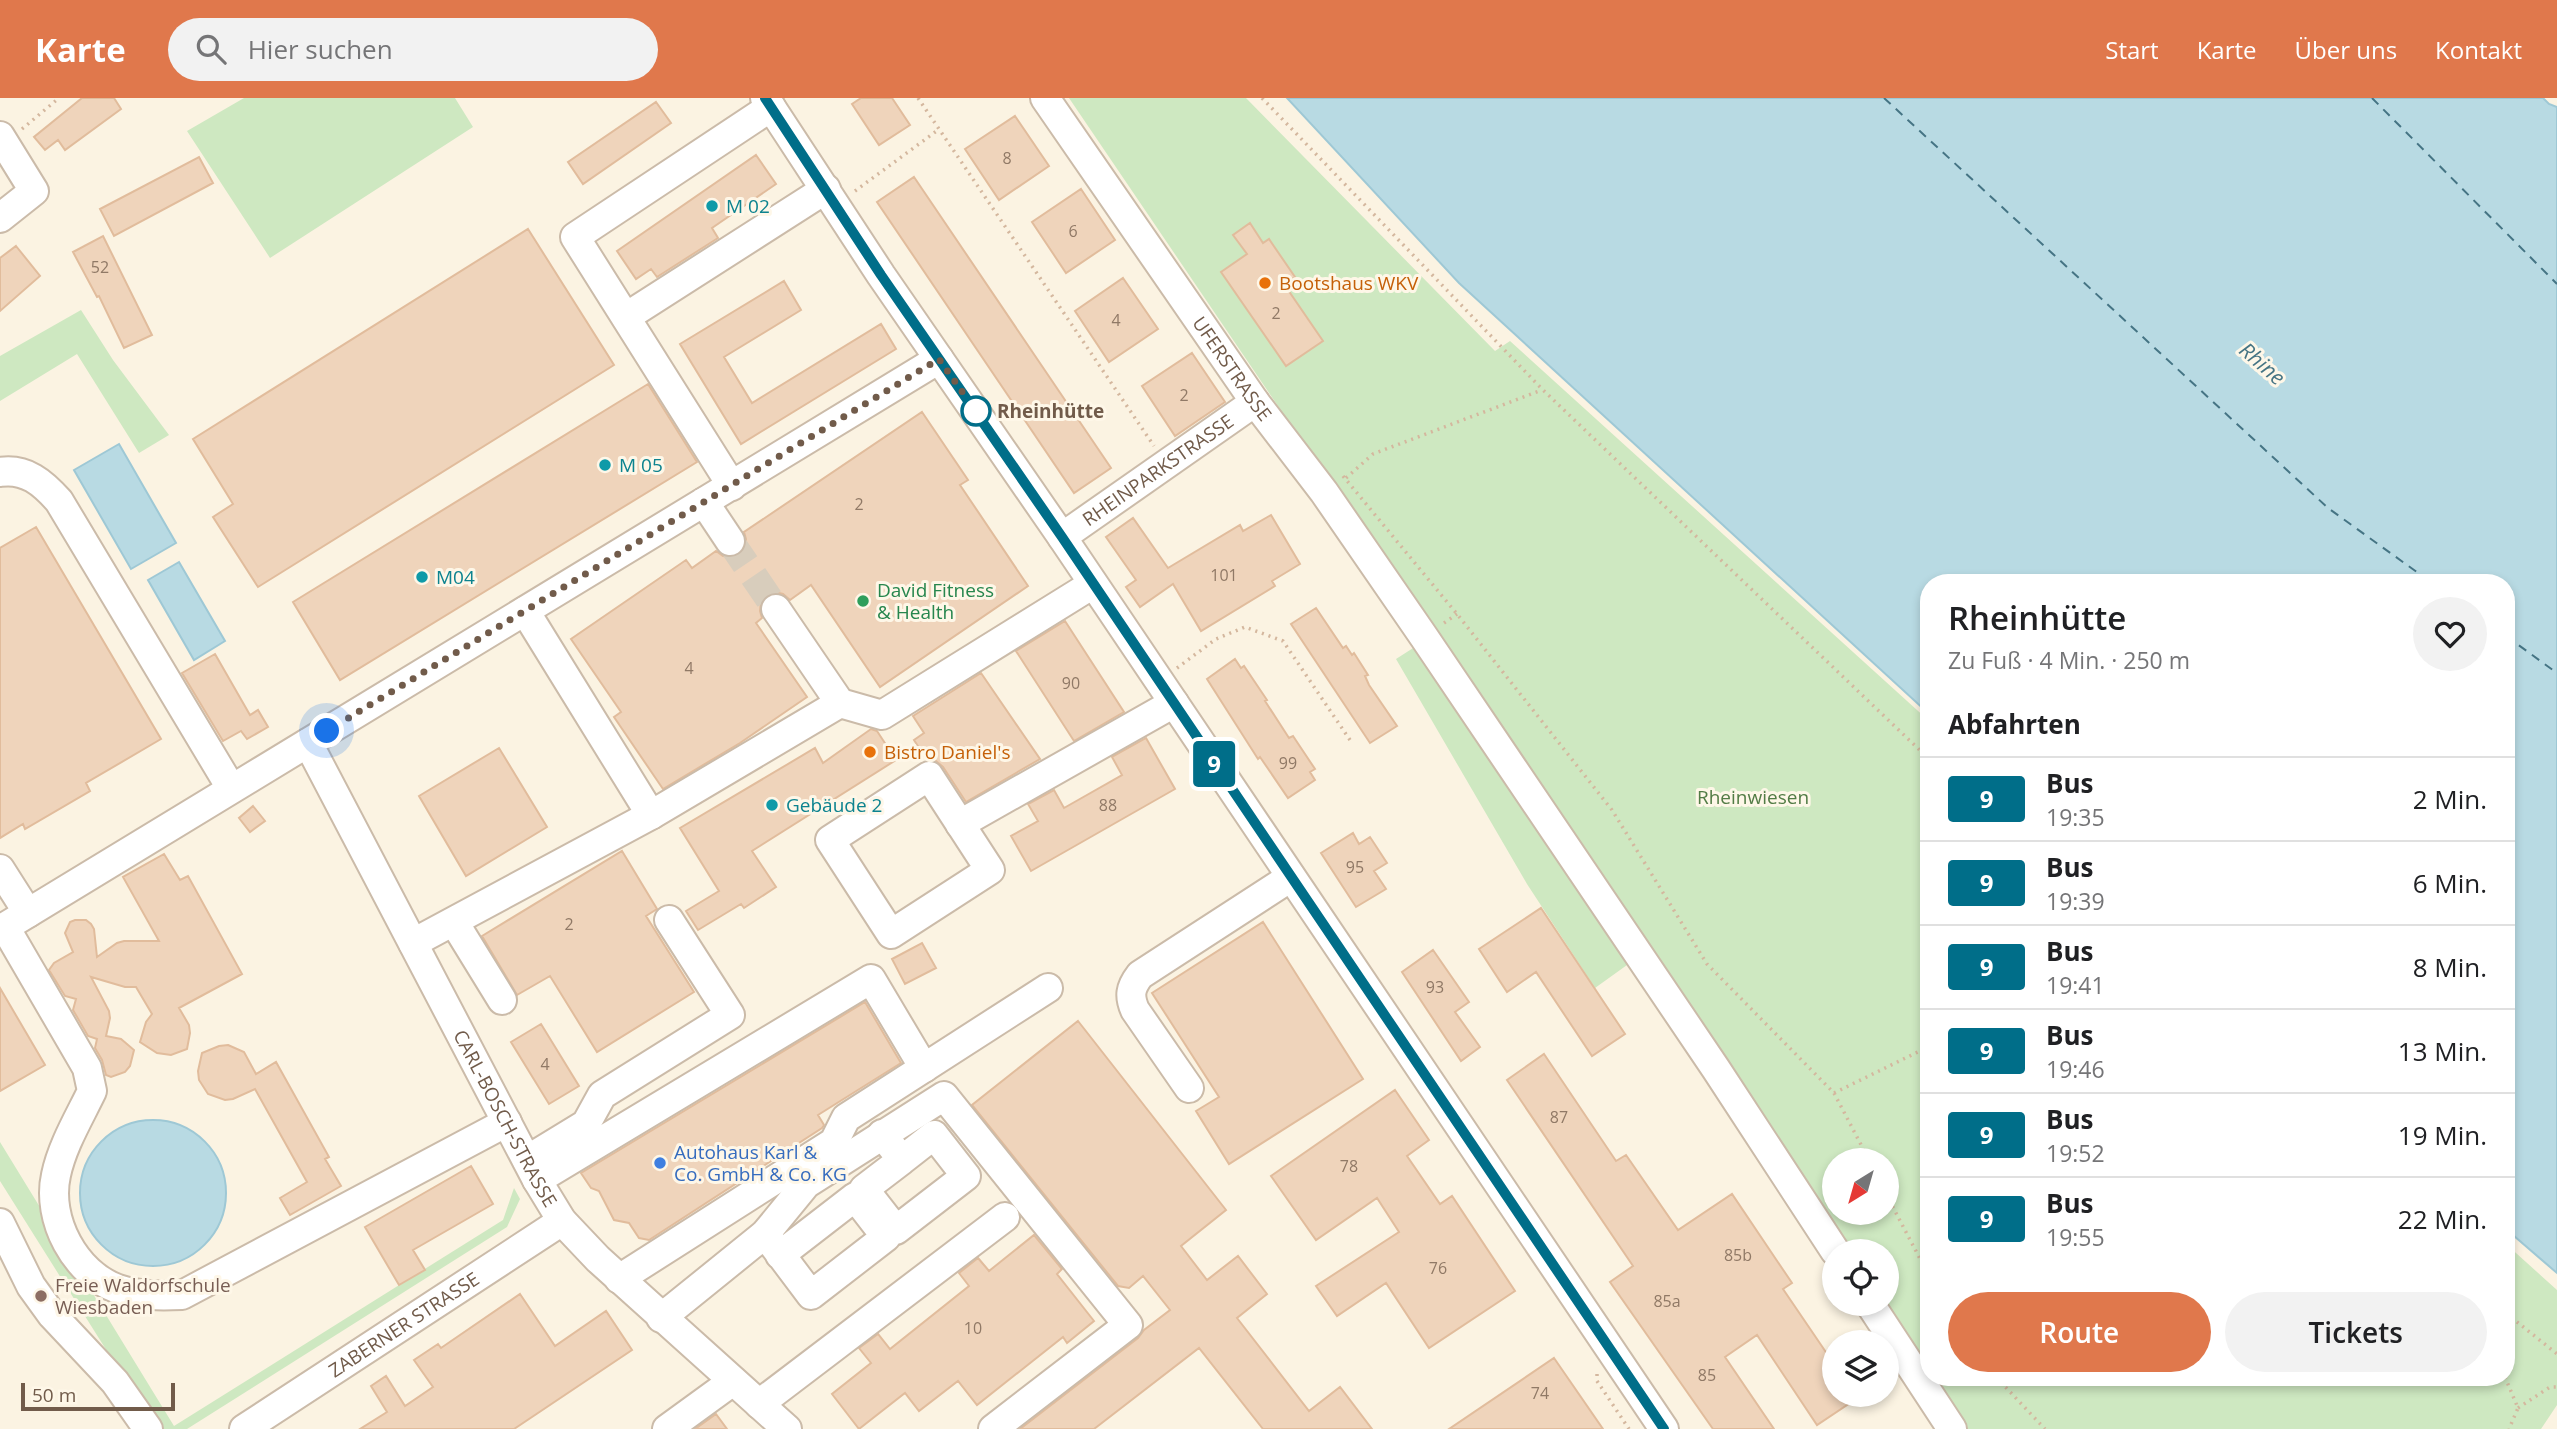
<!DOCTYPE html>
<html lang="de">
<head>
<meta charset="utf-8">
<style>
  :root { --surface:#fff; --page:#f2f2f2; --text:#202124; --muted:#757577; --line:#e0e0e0; --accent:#e0784c }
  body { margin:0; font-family:"Open Sans",sans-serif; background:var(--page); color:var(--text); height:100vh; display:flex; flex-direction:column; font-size:26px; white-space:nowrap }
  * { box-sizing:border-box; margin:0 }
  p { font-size:23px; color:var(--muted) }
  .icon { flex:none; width:38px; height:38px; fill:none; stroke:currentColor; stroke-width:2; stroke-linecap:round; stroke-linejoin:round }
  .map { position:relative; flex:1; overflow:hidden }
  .drawer { position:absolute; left:1920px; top:476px; width:595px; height:812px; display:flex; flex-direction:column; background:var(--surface); border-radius:28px; box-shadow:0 4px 10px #0003 }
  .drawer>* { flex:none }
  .badge { padding:0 14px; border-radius:5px; font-size:24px; line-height:46px }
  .needle { width:46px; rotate:217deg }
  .buttons { position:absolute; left:1822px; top:1050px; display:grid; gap:14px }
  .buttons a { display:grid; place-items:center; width:77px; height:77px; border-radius:50%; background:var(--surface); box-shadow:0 4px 10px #0003; font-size:35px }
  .scale { position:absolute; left:21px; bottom:18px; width:154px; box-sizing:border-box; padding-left:7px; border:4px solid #715b4a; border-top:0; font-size:19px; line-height:24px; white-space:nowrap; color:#715b4a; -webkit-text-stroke:5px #fef7e8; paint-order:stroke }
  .you { position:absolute; width:35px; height:35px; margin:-18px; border:5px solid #fff; border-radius:50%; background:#1a73e8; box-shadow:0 0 0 10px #1a73e833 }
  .map>.badge { position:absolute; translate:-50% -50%; box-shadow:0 0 0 4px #fff }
  h2 { padding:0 28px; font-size:26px; line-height:63px }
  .round { display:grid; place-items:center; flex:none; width:74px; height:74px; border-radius:37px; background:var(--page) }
  .overview { display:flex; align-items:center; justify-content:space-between; height:119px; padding:0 28px }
  h1 { font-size:33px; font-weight:600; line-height:52px }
  .primary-button { display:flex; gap:14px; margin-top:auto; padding:14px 28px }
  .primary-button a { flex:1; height:80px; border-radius:42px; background:var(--accent); color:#fff; font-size:28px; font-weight:600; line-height:80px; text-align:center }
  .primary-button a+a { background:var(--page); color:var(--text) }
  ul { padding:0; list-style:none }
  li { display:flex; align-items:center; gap:21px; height:84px; padding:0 28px; border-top:2px solid var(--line) }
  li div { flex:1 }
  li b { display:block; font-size:26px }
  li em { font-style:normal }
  li .badge { min-width:77px; font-weight:700; text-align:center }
  header { display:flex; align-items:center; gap:42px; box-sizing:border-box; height:98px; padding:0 35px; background:var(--accent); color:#fff }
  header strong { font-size:33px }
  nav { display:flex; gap:38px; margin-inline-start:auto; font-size:24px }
  .search { width:490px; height:63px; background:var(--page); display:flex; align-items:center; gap:18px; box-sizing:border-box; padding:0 24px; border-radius:38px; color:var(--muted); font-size:26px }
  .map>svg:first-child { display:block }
  .green { fill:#cee8c1; fill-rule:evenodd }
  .water { fill:#b8dae3; stroke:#9ec8d5; stroke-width:2 }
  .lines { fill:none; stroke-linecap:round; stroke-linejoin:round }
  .ferry { stroke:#457484; stroke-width:2; stroke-dasharray:9 7; stroke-linecap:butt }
  .building { fill:#efd4bb; stroke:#e1bc9c; stroke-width:2 }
  .minor-tunnel { stroke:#d8cdbc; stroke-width:28; stroke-dasharray:28 14; stroke-linecap:butt }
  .minor-casing { stroke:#cbbba9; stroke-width:32 }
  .path { stroke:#d4b79e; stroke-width:3.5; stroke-dasharray:2 5; stroke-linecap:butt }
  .minor { stroke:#fff; stroke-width:28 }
  .line-casing { stroke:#fff; stroke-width:16 }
  .line { stroke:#006e89; stroke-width:10 }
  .walk { stroke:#715b4a; stroke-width:7; stroke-dasharray:0 12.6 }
  .culture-dot { fill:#0f9aa8; stroke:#fef7e8; stroke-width:2.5 }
  .food-dot { fill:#e8710a; stroke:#fef7e8; stroke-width:2.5 }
  .stop-dot { fill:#fff; stroke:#006e89; stroke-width:3.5 }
  .leisure-dot { fill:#2e9e5b; stroke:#fef7e8; stroke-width:2.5 }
  .shop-dot { fill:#3f7fe0; stroke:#fef7e8; stroke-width:2.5 }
  .education-dot { fill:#8d6e63; stroke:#fef7e8; stroke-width:2.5 }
  .labels { text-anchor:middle; stroke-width:6; stroke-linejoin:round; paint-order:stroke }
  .number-label { font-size:16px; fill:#907966 }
  .culture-label { font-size:19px; fill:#0d838f; stroke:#fef7e8; text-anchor:start }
  .food-label { font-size:19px; fill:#c56008; stroke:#fef7e8; text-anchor:start }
  .street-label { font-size:19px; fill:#715b4a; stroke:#fef7e8 }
  .stop-label { font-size:19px; font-weight:bold; fill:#715b4a; stroke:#fef7e8; text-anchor:start }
  .leisure-label { font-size:19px; fill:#27864d; stroke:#fef7e8; text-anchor:start }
  .park-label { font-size:19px; fill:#527c45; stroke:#fef7e8 }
  .shop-label { font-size:19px; fill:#366cbe; stroke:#fef7e8; text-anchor:start }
  .education-label { font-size:19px; fill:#785e54; stroke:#fef7e8; text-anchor:start }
  .water-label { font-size:21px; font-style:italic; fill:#457484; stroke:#fef7e8 }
</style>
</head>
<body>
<header>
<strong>Karte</strong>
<div class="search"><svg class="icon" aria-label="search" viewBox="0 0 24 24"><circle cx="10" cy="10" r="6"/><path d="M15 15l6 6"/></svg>Hier suchen</div>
<nav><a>Start</a><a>Karte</a><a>Über uns</a><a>Kontakt</a></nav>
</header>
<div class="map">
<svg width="2557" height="1331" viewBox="0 0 2557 1331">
  <rect width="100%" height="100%" fill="#fbf3e2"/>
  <path class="green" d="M244 0H455L473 29 270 160 187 33Z
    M1069 0H1246L1495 253 1510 243 1928 622V1279H2506V1146L2557 1192V1307L2541 1331H1960L1879 1206H1886V1153H1844L1730 978 1432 542 1322 373ZM1834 1062H1886V1115H1834Z
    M81 212 113 262 169 337 139 355 77 256 0 303V258Z
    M1421 545 1634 862 1595 890 1527 786 1396 561Z
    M0 1044 174 1328 503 1122 514 1090 520 1101 507 1129 187 1331H156L0 1083Z"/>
  <path class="water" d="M1287 0H2543L2549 6 2557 9V1175L2506 1131V485H1928V615L1459 185Z
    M119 346 176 445 131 471 74 372Z
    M179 464 225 543 194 562 148 482Z
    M80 1095a73 73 0 1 1 146 0a73 73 0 1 1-146 0Z"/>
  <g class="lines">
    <path class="ferry" d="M1884 0 2328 410 2432 485
      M2372 0 2557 186
      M2506 538 2557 575"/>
  </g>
  <path class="building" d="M82 0H114L121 11 65 52 58 42 45 52 34 39Z
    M861 0H892L910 27 879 47 852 6Z
    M656 4 671 25 583 86 568 64Z
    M1015 18 1049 68 999 102 965 51Z
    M756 57 776 86 712 130 718 140 657 179 651 171 636 181 617 153Z
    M199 59 213 85 114 138 100 111Z
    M914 79 1111 370 1074 395 877 104Z
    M1081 91 1115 142 1066 175 1032 124Z
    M1250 125 1263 145 1269 141 1295 179 1284 186 1323 243 1286 268 1221 174 1247 156 1233 137Z
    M528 131 614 267 258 489 213 419 233 406 193 341Z
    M103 138 152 237 124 250 99 198 97 199 73 154Z
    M16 148 40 178 0 213V160Z
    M1123 180 1158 231 1109 264 1075 213Z
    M784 183 801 212 724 259 752 305 881 226 896 251 741 346 680 246Z
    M1192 255 1225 304 1175 338 1142 288Z
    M648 286 697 364 340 582 293 504Z
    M922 314 968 382 960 387 1028 488 880 589 811 487 790 502 783 496 775 494 767 497 761 504 760 513 762 520 756 525 807 599 740 645 663 691 614 619 621 614 571 541 686 462 692 470 716 453 723 458 732 459 739 457 745 450 746 441 744 434Z
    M1271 417 1300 466 1272 483 1275 488 1201 533 1173 486 1140 509 1126 489 1136 482 1106 439 1133 420 1168 470 1240 427 1243 433Z
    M36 429 161 641 86 685 90 693 25 731 23 726 0 740V450Z
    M1316 510 1343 550 1346 548 1352 557 1354 555 1368 577 1365 578 1369 587 1397 628 1370 645 1291 526Z
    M1065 523 1124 614 1074 643 1016 553Z
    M215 556 250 617 258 612 268 629 247 641 241 633 223 643 182 575Z
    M1235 561 1241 570 1244 568 1267 602 1265 603 1289 640 1293 638 1315 671 1310 674 1315 682 1288 700 1260 659 1258 661 1207 581Z
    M981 575 1040 661 966 704 943 669 936 663 927 662 914 642 924 635 913 618Z
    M871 631 877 633 896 662 752 753 776 789 744 810 741 806 698 832 686 813 719 793 680 730 815 650 823 665Z
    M1146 640 1175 691 1031 773 1011 738 1038 723 1028 706 1054 692 1064 710 1122 677 1112 659Z
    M499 650 547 729 466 778 419 698Z
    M253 708 265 723 250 734 239 720Z
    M1353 735 1359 746 1370 739 1387 765 1374 773 1386 791 1356 809 1321 755Z
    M622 753 657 811 646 818 694 894 597 954 550 878 517 897 482 838Z
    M164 756 180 782 188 778 242 876 179 910 189 927 190 935 187 951 171 957 157 955 140 944 146 924 152 916 136 889H125L91 879 109 913 110 920 106 938 121 941 134 952 130 968 125 974 111 979 106 977 102 962 95 950 97 941 88 938 73 912 76 901 65 898 49 872 54 865 73 854 65 835 70 824 75 822H86L91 826 94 831 97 859 117 845 124 843H159L123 779Z
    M1541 810 1625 936 1592 958 1536 874 1507 894 1479 851Z
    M1263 824 1363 981 1229 1066 1196 1013 1219 999 1152 895Z
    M922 845 936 870 905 886 892 861Z
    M1433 852 1469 904 1455 914 1480 949 1461 963 1402 874Z
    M0 890 45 967 0 993Z
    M865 904 901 965 818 1017 824 1027 822 1030 649 1142 639 1140 629 1125 614 1122 599 1093 591 1090 581 1075Z
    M1078 923 1226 1112 1181 1148 1207 1182 1238 1158 1267 1196 1237 1220 1309 1313 1340 1289 1372 1331H1263L1199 1250 1094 1331H1020L1138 1240 1144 1232 1170 1212 1143 1178 1129 1190 1118 1188 972 1007Z
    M541 926 579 988 549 1006 511 944Z
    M228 947 244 954 256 976 276 964 329 1059 325 1061 341 1088 290 1117 280 1100 307 1084 255 991 233 1001 225 1002 208 996 199 982 198 973 202 955 219 948Z
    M1544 956 1616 1063 1626 1057 1678 1132 1732 1096 1792 1185 1783 1191 1834 1266V1297H1862L1817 1327 1757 1237 1725 1259 1774 1331H1713L1610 1184 1633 1168 1507 982Z
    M1395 992 1429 1042 1407 1058 1440 1106 1452 1098 1515 1193 1429 1250 1386 1185 1337 1218 1316 1188 1399 1134 1377 1100 1316 1142 1271 1078Z
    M471 1068 493 1106 413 1152 425 1172 399 1187 365 1129Z
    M1034 1137 1062 1171 1057 1176 1094 1223 1067 1245 1063 1239 977 1307 958 1283 919 1313 905 1295 859 1331 832 1296 871 1265 859 1250 878 1236 890 1251 969 1188 959 1175 978 1160 989 1173Z
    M520 1196 555 1248 606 1213 632 1252 514 1331H360L387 1314 371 1288 386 1278 405 1308 433 1289 414 1262 438 1246 441 1250Z
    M1554 1260 1603 1331H1449Z
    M716 1316 727 1331H695Z"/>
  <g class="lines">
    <path class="minor-tunnel" d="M730 443 776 511"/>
    <g class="minor-casing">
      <g id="minor">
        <path d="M765 0 881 177 1062 439 1664 1331"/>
        <path id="s1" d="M1045 0 1255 304 1324 394 1424 539 1716 971 1835 1153"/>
        <path d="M0 38 34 93 0 120"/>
        <path d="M626 219 826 91"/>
        <path d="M0 374C26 370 43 385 59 403L231 690"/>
        <path d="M732 388 575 139 771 9"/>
        <path d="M704 404 730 443"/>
        <path id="s2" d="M1062 439 1255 304"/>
        <path d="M776 511 840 605 882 617 1093 486"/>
        <path d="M525 513 651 717"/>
        <path id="s3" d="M308 645 537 1082 562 1123 598 1161 787 1331"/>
        <path d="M929 678 990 772 891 836 830 742Z"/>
        <path d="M960 726 1174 605"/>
        <path d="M0 771 28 815"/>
        <path d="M454 824 502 902"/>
        <path d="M5 829 87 970 92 993C79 1020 62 1048 56 1077 46 1121 75 1176 118 1191 140 1198 159 1198 182 1197L507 1024"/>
        <path d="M0 832 939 261"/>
        <path d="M413 845 651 717 840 605"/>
        <path d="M1189 990 1135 912C1129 898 1130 890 1140 877L1291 779"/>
        <path d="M882 1036 902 1062 864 1091 896 1132 966 1078 934 1037 902 1062"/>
        <path d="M527 1062 586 1026 602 997 730 917 669 822"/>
        <path d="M537 1082 871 881 924 970"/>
        <path d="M0 1125 31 1188 52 1217 115 1284 148 1331"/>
        <path d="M765 1136 811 1197 886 1139 855 1099 780 1157"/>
        <path d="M619 1181 834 1044 846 1020 1048 890"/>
        <path d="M1870 1206 1952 1331"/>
        <path d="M661 1220 765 1136 806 1086 944 998 1128 1227 993 1331"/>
        <path d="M759 1306 1005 1119"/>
        <path id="s4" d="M244 1331 562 1123"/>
        <path d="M667 1331 733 1283"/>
      </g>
    </g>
    <path class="path" d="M918 0 1154 348
      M1262 0 1542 291 1928 660
      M22 31 59 0
      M855 93 938 32
      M1343 378 1457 516 1612 712 1707 866 1834 995 1869 1062
      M1346 380 1373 356 1542 292
      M1444 525 1457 516
      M1177 570 1216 541 1245 529 1283 543 1350 642
      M1834 995 1928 949
      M1886 1096 1928 1176
      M2506 1215 2557 1256
      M1597 1276V1283L1629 1331
      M1996 1279 2045 1331
      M2505 1279 2518 1310 2509 1331
      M2518 1310 2550 1289H2557"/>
    <use href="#minor" class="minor"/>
  </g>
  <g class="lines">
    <g class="line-casing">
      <path id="line" d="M765 0 881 177 1062 439 1664 1331"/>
    </g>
    <use href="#line" class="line"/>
    <path class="walk" d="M327 633 939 261 976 313"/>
  </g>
  <g class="culture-dot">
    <circle cx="712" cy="108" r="7"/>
    <circle cx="605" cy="367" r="7"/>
    <circle cx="422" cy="479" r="7"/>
    <circle cx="772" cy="707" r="7"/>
  </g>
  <g class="food-dot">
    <circle cx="1265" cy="185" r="7"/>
    <circle cx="870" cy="654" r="7"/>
  </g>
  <circle class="stop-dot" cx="976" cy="313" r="14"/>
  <circle class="leisure-dot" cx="863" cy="503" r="7"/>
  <circle class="shop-dot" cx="660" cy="1065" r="7"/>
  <circle class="education-dot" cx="41" cy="1198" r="7"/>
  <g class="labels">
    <g class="number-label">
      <text x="1007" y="66">8</text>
      <text x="1073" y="139">6</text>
      <text x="100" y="175">52</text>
      <text x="1276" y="221">2</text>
      <text x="1116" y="228">4</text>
      <text x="1184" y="303">2</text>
      <text x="859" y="412">2</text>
      <text x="1224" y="483">101</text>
      <text x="689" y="576">4</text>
      <text x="1071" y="591">90</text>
      <text x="1288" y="671">99</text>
      <text x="1108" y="713">88</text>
      <text x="1355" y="775">95</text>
      <text x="569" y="832">2</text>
      <text x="1435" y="895">93</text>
      <text x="545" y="972">4</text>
      <text x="1559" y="1025">87</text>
      <text x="1349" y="1074">78</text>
      <text x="1738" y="1163">85b</text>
      <text x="1438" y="1176">76</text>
      <text x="1667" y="1209">85a</text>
      <text x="973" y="1236">10</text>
      <text x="1707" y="1283">85</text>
      <text x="1540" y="1301">74</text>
    </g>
    <g class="culture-label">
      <text x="726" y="115">M 02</text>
      <text x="619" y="374">M 05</text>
      <text x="436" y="486">M04</text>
      <text x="786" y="714">Gebäude 2</text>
    </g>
    <g class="food-label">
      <text x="1279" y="192">Bootshaus WKV</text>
      <text x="884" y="661">Bistro Daniel's</text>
    </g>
    <g class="street-label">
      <text dy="7" stroke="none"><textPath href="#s1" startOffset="329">UFERSTRASSE</textPath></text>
      <text dy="7" stroke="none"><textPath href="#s2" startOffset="117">RHEINPARKSTRASSE</textPath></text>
      <text dy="7" stroke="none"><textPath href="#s3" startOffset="424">CARL-BOSCH-STRASSE</textPath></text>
      <text dy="7" stroke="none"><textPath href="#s4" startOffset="191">ZABERNER STRASSE</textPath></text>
    </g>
    <g class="stop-label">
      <text x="997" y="320">Rheinhütte</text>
    </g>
    <g class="leisure-label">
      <text x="877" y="499">David Fitness<tspan x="877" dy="22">&amp; Health</tspan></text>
    </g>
    <g class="park-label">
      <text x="1753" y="706">Rheinwiesen</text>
    </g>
    <g class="shop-label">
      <text x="674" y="1061">Autohaus Karl &amp;<tspan x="674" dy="22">Co. GmbH &amp; Co. KG</tspan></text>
    </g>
    <g class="education-label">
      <text x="55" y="1194">Freie Waldorfschule<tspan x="55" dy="22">Wiesbaden</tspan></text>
    </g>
    <g class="water-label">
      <text transform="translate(2262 266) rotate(41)" y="7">Rhine</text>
    </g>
  </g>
</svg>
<div class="buttons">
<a><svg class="needle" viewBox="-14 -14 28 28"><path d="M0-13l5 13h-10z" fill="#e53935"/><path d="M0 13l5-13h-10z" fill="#757577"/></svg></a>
<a><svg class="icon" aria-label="locate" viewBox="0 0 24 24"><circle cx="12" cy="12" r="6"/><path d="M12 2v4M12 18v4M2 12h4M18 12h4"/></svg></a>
<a><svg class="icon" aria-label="layers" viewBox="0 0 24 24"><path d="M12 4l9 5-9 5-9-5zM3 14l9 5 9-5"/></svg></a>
</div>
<div class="scale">50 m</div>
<div class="you" style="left:327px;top:633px"></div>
<b class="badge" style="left:1214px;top:666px;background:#006e89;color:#fff">9</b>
<section class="drawer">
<div class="overview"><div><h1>Rheinhütte</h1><p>Zu Fuß · 4 Min. · 250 m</p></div><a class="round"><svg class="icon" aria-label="heart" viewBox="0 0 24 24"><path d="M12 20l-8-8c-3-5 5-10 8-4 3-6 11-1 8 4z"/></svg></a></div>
<h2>Abfahrten</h2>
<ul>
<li><span class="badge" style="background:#006e89;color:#fff">9</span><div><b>Bus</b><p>19:35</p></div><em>2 Min.</em></li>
<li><span class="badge" style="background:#006e89;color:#fff">9</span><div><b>Bus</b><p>19:39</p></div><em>6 Min.</em></li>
<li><span class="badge" style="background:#006e89;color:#fff">9</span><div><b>Bus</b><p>19:41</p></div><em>8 Min.</em></li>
<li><span class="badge" style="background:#006e89;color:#fff">9</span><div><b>Bus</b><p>19:46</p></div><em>13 Min.</em></li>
<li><span class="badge" style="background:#006e89;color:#fff">9</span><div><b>Bus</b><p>19:52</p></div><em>19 Min.</em></li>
<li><span class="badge" style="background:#006e89;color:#fff">9</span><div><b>Bus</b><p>19:55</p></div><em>22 Min.</em></li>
</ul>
<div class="primary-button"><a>Route</a><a>Tickets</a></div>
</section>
</div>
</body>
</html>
